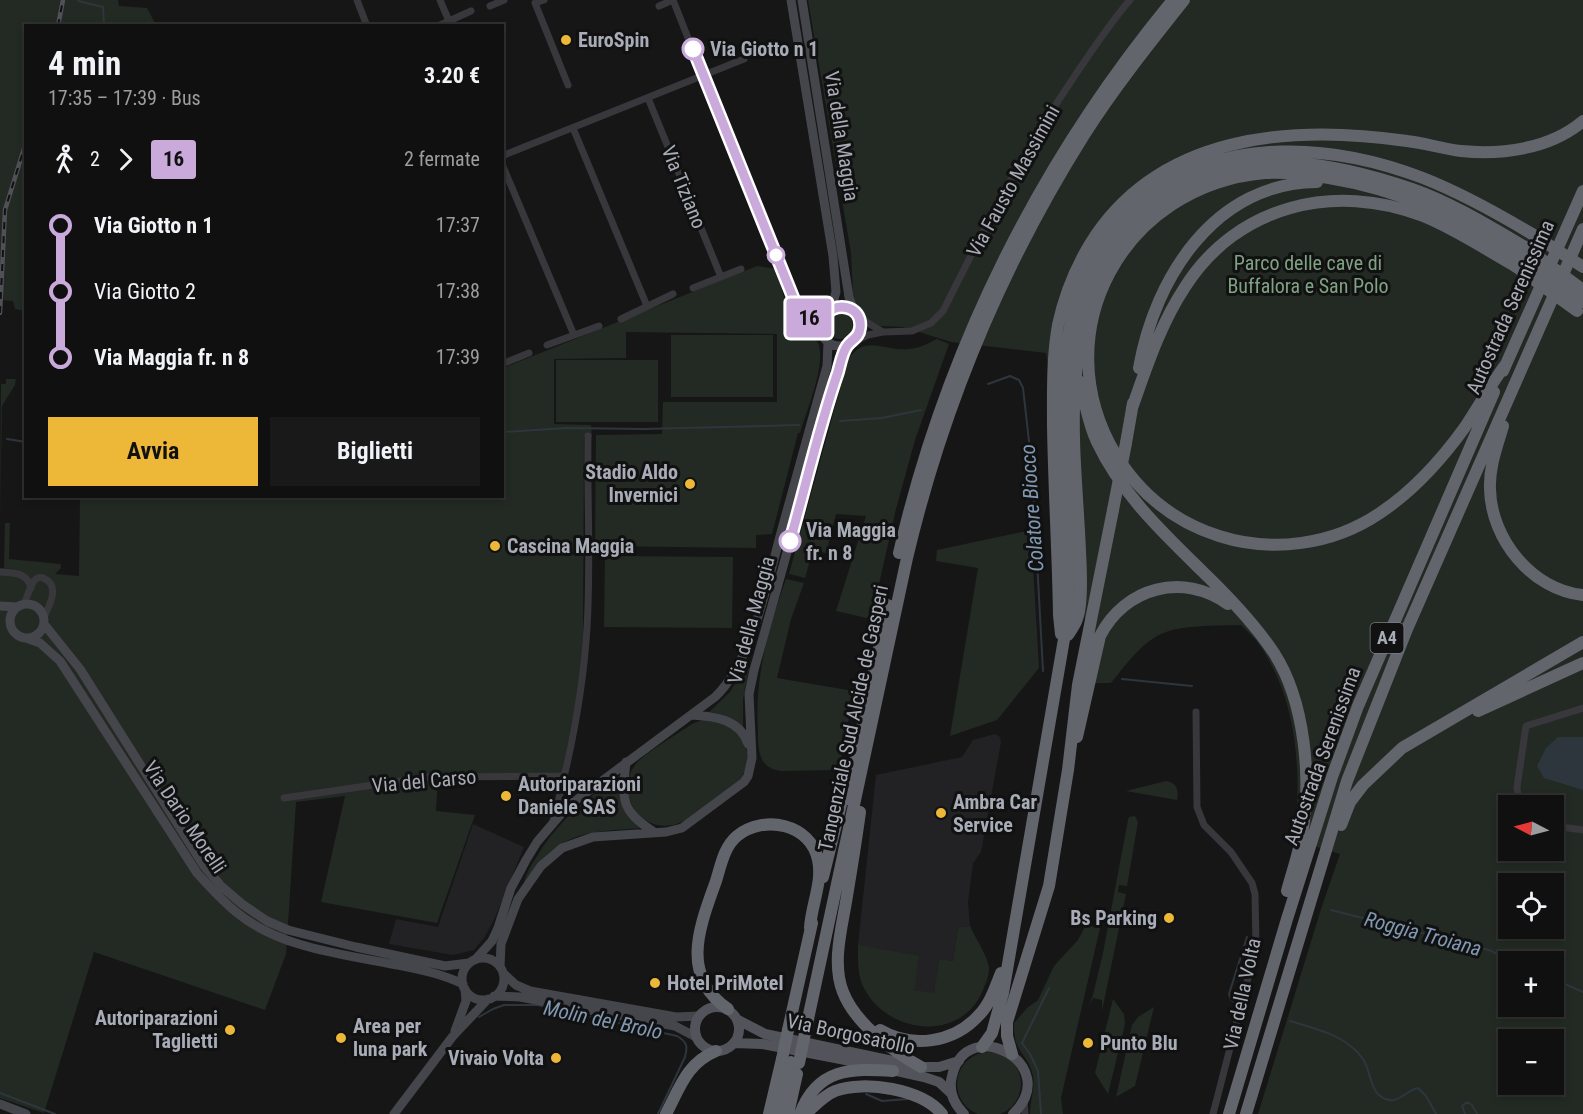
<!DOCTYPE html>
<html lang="it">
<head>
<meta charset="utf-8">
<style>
  :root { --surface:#101011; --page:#19191a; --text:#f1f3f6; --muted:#9c9d9f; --line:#303031; --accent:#edb838 }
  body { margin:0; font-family:"Roboto Condensed",sans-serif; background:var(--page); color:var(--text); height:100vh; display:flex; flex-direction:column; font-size:22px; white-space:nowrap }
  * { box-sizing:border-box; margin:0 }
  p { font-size:20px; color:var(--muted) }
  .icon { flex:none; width:33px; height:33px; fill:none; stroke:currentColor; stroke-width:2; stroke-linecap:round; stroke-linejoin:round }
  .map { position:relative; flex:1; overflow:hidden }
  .side { position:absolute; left:24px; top:24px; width:480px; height:474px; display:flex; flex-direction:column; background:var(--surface); border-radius:0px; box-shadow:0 3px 9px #0003,0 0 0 2px var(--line) }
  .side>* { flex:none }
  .badge { padding:0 12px; border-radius:4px; font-size:21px; line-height:39px }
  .needle { width:39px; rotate:276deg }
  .fabs { position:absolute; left:1498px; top:795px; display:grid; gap:12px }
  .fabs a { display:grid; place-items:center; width:66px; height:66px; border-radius:0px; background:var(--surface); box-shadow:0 3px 9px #0003,0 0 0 2px var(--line); font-size:30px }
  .map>.badge { position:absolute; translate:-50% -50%; box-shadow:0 0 0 3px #fff }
  .legs { display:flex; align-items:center; gap:9px; height:66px; padding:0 24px; font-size:20px }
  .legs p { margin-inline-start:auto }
  .head { display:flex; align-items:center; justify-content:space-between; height:102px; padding:0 24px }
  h1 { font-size:33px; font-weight:700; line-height:45px }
  .primary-button { display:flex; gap:12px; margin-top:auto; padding:12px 24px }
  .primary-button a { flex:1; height:69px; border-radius:0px; background:var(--accent); color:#111; font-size:24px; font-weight:700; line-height:69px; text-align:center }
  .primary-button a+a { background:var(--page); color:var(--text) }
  ul { padding:0 24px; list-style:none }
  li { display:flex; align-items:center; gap:21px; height:66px; font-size:22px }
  li i { display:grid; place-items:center; width:9px; height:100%; margin:0 8px; background:currentColor }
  li i::after { content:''; width:15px; height:15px; margin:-8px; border:4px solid; border-radius:50%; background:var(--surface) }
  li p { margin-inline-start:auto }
  li:first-child i { background:linear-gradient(#0000 50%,currentColor 0) }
  li:last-child i { background:linear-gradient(currentColor 50%,#0000 0) }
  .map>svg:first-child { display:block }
  .built { fill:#222224 }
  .green { fill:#222a23; fill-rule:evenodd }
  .water { fill:#2e363d }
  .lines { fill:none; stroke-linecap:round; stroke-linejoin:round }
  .stream { stroke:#2e363d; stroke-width:2 }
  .street { stroke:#37373c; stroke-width:7 }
  .secondary { stroke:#45464c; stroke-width:9 }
  .primary { stroke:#53545b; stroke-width:10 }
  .highway { stroke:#63656d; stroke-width:12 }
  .rail-casing { stroke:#505157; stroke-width:4.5 }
  .rail { stroke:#111112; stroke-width:2; stroke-dasharray:7; stroke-linecap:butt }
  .highway-bridge { stroke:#63656d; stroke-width:12 }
  .line-1-casing { stroke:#fff; stroke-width:14 }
  .line-1 { stroke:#caaadb; stroke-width:9 }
  .poi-dot { fill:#edb838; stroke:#111112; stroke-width:2 }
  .stop-1-dot { fill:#fff; stroke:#caaadb; stroke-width:3 }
  .labels { text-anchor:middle; stroke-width:6; stroke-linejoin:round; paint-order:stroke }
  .shield { fill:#111112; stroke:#7b7e86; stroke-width:1.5 }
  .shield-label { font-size:18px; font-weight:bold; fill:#a8acb7 }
  .poi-label { font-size:20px; font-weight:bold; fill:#a8acb7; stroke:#111112; text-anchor:start }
  .stop-label { font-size:20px; font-weight:bold; fill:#a8acb7; stroke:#111112; text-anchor:start }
  .street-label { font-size:20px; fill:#a8acb7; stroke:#111112 }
  .park-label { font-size:20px; fill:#7fa283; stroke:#111112 }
  .water-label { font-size:21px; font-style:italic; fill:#8098b1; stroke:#111112 }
</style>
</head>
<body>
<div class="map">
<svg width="1583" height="1114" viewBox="0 0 1583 1114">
  <rect width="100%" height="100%" fill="#161617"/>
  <path class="built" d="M995 734 1000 737 1001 742 981 852 973 863 968 902 970 926 958 927 953 961 939 959 934 994 913 990 858 945 876 775 962 757 973 740Z
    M473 824 524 847 494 920 484 938 474 950 453 955 389 944 396 919 438 927Z"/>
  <path class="green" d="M0 0H118L119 6 147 8 156 25 26 26 25 311 15 309 13 301 0 300Z
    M808 0H1583V1114H1258L1321 909 1340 854 1295 840C1301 775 1299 702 1260 646 1255 638 1248 632 1241 625 1217 626 1179 624 1157 636 1138 647 1125 666 1111 683H1094L1046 353 951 342 903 327 880 326 868 321 856 305 853 294 851 253ZM1509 806H1554V850H1509ZM1509 884H1554V928H1509ZM1509 962H1554V1006H1509ZM1509 1040H1554V1084H1509Z
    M757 266 776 269C782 286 785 312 798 325 804 331 814 335 818 343 827 363 806 412 800 433H798L772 534 756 535V548L595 546 596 435 662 434 663 402H777V334L626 332V358L554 359V424L591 425 592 437H584L583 636 579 685 561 778 438 774 436 811 475 815 437 923 321 902 345 796 296 802 286 954 265 1010 94 952 44 1113 0 1098V568L15 569 4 568 5 523H10L9 559 60 564V560L61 568 55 574 79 576 80 497 502 496 503 368Z
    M827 326a13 13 0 1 1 26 0a13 13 0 1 1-26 0Z
    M671 335H773V397H671Z
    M937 339 949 344 915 440 896 509 871 619 836 611 866 516 836 514 826 553 813 550 805 578 789 574 848 360C865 333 884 352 909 349 919 348 928 344 937 339Z
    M556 360H658V422H556Z
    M6 379H16L15 385 2 406 0 520 1 384H6Z
    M1031 530 1039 668 997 720 950 736 978 568 936 561 937 550Z
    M605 556 733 557 732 628 604 627Z
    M786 579 804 583 791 619 777 678 854 691 839 770 781 771C775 770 769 768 765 764 758 756 758 742 758 732 754 679 768 629 786 579Z
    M745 667 749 669 743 699V727C732 718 723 714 709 712L730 692Z
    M702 720C739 717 763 755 736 785 719 796 693 821 673 825 639 832 615 793 635 765 643 754 679 733 692 724Z
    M622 774C616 803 625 807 642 828 587 832 557 831 526 882L524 883C526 874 531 865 536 858 557 822 587 797 622 774Z
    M1166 781C1177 783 1179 790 1177 800L1126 791Z
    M1135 816 1138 822 1127 886 1119 885 1118 892 1126 894 1102 1011V1000L1093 998 1088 1008 1093 995 1103 953 1128 820 1129 817Z
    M1086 925 1100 928 1061 1098 1063 1114H1030C1030 1101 1035 1089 1033 1076 1028 1052 1013 1054 1014 1023L1027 1008 1038 1000 1054 966 1078 940Z
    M970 926C975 937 988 957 989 968 989 976 986 983 983 990 962 1042 890 1035 865 990 857 977 858 960 858 945L919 956 914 990 934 993 939 959 953 961 958 927Z
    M1113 999 1124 1014 1125 1024 1108 1094 1095 1073Z
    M1154 1007 1135 1086 1116 1097 1132 1025 1138 1017Z
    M957 1084a32 32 0 1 1 64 0a32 32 0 1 1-64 0Z"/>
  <path class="water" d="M1558 737H1583V790L1544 778 1537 766 1546 748Z"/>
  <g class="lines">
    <path class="stream" d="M78 1 103 7 104 26
      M988 384 1010 376 1019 380 1023 388 1032 468 1043 671
      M840 421 882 418 921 410
      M502 432 567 428 643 429 799 425
      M7 439 26 442
      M1122 679 1192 686
      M1331 910 1489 950 1514 962
      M1554 979 1583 992
      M1237 1004 1231 1000 1229 994 1247 937
      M479 1017 493 1009 504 1005H538L677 1036C687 1042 688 1046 685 1057L658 1114
      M1290 1021C1316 1029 1346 1035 1363 1059 1372 1072 1369 1096 1389 1100 1400 1102 1407 1090 1418 1088L1426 1096 1436 1114
      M0 1093 55 1114
      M866 1094 882 1101 908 1099
      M1041 1114 1038 1071 1030 1054 1022 1043 1049 988
      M1465 1114 1462 1106 1467 1102 1472 1105 1477 1114"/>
    <path class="street" d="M357 0 367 26
      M440 0 449 21
      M544 0 535 3 568 85
      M673 0 798 316 803 322 822 335
      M490 6 504 0
      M659 6 673 0
      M438 26 471 11
      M648 98 721 277
      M573 128 647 306
      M502 156 744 59
      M502 164 574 335
      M693 288 741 269
      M798 311C804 319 813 318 822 318
      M858 317 883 332
      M621 319 673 294
      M853 342 868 335 883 332 912 331 931 323 943 311C984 229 1024 150 1076 74 1093 49 1110 23 1130 0
      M547 345 599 326
      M502 364 529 353
      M0 572C14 573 27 572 31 588
      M24 604C27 598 31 582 36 579 38 577 42 577 45 579 60 586 49 607 44 617
      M1196 712 1197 807 1204 825 1231 852 1252 883 1255 894 1256 947 1213 1114
      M284 798 428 777 564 776
      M1519 806 1517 787 1526 726 1583 708
      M553 821C570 758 583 693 587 628 591 564 587 499 588 436
      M1554 826 1583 830
      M1024 1100 1025 1114"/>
    <path class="secondary" d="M791 0 833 256 836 292 831 309
      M802 0 849 297 854 312
      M820 326a20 20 0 1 1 40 0a20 20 0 1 1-40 0Z
      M10 621a17 17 0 1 1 34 0a17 17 0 1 1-34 0Z
      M0 606 18 607
      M44 624 80 669 204 866 221 886 242 904 267 921 288 930 356 947 445 966 469 963
      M26 638 40 643 60 661 197 873C209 886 221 900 236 912 278 947 340 954 392 964 417 969 440 973 463 984
      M691 715C714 716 740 719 748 744
      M626 762C622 800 620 810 654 832
      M462 979a21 21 0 1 1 42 0a21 21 0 1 1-42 0Z
      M475 960 492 941 498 928 511 888 526 860 537 842 567 807 715 697C753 661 768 579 782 529 797 474 812 420 827 366L828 342
      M500 967 501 944 518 899 541 866 562 848 593 837 666 832 682 828 744 782 748 776 752 758 749 694 754 670 837 374 847 345
      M503 973 516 985 530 991 676 1017 699 1016
      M494 996 520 997 675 1026 696 1037
      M455 1031 466 1001 465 989
      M0 1104 26 1114
      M394 1114 453 1036 488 999"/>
    <path class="primary" d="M695 1029a22 22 0 1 1 44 0a22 22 0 1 1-44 0Z
      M738 1020 765 1034 921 1067H939L959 1061
      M734 1043 762 1044 861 1063 924 1077 939 1082 952 1094
      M964 1114C954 1104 948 1091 952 1076 967 1012 1064 1065 1013 1114"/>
    <path class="highway" d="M1506 364C1491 384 1479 406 1465 427 1442 459 1413 491 1380 513 1333 545 1272 553 1219 536 1175 522 1140 494 1116 455 1042 332 1124 185 1265 173 1287 172 1307 174 1329 178 1403 190 1457 217 1520 257
      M1139 368C1155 277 1215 183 1317 182
      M1503 371 1583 191
      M1079 381C1085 401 1088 423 1097 442 1121 493 1162 532 1202 571 1228 596 1254 623 1274 653 1305 701 1312 779 1302 834 1299 853 1292 872 1287 891
      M1132 408C1147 366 1160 325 1185 287 1237 205 1335 182 1423 216 1455 229 1485 249 1515 266
      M1503 426C1497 447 1489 467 1490 489 1491 539 1532 590 1583 595
      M1126 443 1133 403
      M899 553C946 349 1040 161 1173 0
      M1061 634 1059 615C1058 552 1054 489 1053 426 1053 393 1052 358 1058 325 1064 297 1075 269 1090 244 1158 134 1291 124 1407 141 1425 143 1443 149 1461 151 1502 155 1550 149 1583 121
      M1068 635C1071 630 1075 625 1077 619 1083 603 1081 569 1080 552 1078 499 1071 440 1075 388 1077 357 1080 324 1090 294 1121 209 1203 157 1293 163 1333 165 1374 176 1412 189 1452 203 1489 226 1525 247
      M1478 711 1583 663
      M1077 737 1100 636C1125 587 1183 572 1228 604
      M847 799 888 605
      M860 812C856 842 851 872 846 902 841 931 832 964 843 992 855 1023 892 1051 921 1067
      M1341 825 1350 802 1363 785 1402 748 1583 642
      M823 877 844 792
      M728 1009C679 975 700 926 716 881 721 865 724 847 737 836 764 814 811 824 818 860 823 882 811 906 810 928
      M788 1030 812 923
      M880 1030C912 1049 954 1043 979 1015 990 1004 995 988 1001 973
      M805 1033 907 558C943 406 1001 267 1084 135 1114 88 1149 44 1184 0
      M982 1047 992 1033 1003 993 1068 616C1071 560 1067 504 1065 449 1064 408 1062 367 1070 327 1079 276 1106 229 1146 197 1224 135 1335 144 1423 178 1461 193 1497 213 1532 234
      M1012 1054 1007 1036V1022L1049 886 1068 770 1078 685 1113 510
      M666 1114C680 1087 687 1063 716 1051
      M769 1114 782 1059
      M779 1114 791 1062
      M788 1114 797 1074
      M800 1114C817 1068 851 1068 893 1071
      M805 1114C815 1106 823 1096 835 1091 864 1080 922 1089 942 1114
      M1229 1114 1287 919 1332 777 1358 706 1494 392
      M1246 1114 1347 781 1407 629 1583 229"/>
    <g class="rail-casing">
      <path id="rail" d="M58 26 63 0
        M0 313 5 210 26 142"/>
    </g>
    <use href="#rail" class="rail"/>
    <path class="highway-bridge" d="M1532 234 1583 267
      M1525 247 1583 290
      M1520 257 1582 302
      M1515 266 1577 311
      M1113 510 1126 443
      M782 1059 788 1030
      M799 1063 805 1033"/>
  </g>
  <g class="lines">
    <g class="line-1-casing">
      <path id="line-1" d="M693 49 799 312 810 318H822C834 300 863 305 860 328 859 338 852 339 847 346 842 353 840 365 838 372 819 427 806 485 790 541"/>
    </g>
    <use href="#line-1" class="line-1"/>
  </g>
  <g class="poi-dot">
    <circle cx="566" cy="40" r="6"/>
    <circle cx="690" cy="484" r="6"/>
    <circle cx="495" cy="546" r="6"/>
    <circle cx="506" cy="796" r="6"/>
    <circle cx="941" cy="813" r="6"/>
    <circle cx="1169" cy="918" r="6"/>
    <circle cx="655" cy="983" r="6"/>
    <circle cx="230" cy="1030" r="6"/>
    <circle cx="341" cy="1038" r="6"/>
    <circle cx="1088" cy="1043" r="6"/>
    <circle cx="556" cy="1058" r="6"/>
  </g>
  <g class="stop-1-dot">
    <circle cx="693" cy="49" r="10"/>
    <circle cx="776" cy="255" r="8"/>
    <circle cx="790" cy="541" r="10"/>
  </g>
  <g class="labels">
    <rect class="shield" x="1370.5" y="623" width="33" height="30" rx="4.5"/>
    <g class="shield-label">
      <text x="1387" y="644">A4</text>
    </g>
    <g class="poi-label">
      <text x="578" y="47">EuroSpin</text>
      <text x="678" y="479" text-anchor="end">Stadio Aldo<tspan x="678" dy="23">Invernici</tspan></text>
      <text x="507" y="553">Cascina Maggia</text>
      <text x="518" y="791">Autoriparazioni<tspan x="518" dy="23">Daniele SAS</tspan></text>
      <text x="953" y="809">Ambra Car<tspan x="953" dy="23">Service</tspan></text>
      <text x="1157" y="925" text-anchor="end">Bs Parking</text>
      <text x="667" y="990">Hotel PriMotel</text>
      <text x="218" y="1025" text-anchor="end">Autoriparazioni<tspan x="218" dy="23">Taglietti</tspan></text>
      <text x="353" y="1033">Area per<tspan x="353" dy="23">luna park</tspan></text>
      <text x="1100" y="1050">Punto Blu</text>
      <text x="544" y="1065" text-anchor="end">Vivaio Volta</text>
    </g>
    <g class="stop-label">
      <text x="710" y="56">Via Giotto n 1</text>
      <text x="806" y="537">Via Maggia<tspan x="806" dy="23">fr. n 8</tspan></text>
    </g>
    <g class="street-label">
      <text transform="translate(842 136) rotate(81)" y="7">Via della Maggia</text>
      <text transform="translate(1013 181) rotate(-61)" y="7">Via Fausto Massimini</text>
      <text transform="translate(684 187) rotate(68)" y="7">Via Tiziano</text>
      <text transform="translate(1510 307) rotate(-66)" y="7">Autostrada Serenissima</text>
      <text transform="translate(751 620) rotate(-75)" y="7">Via della Maggia</text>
      <text transform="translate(853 718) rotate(-78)" y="7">Tangenziale Sud Alcide de Gasperi</text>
      <text transform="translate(1322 756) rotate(-70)" y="7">Autostrada Serenissima</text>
      <text transform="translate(424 781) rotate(-5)" y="7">Via del Carso</text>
      <text transform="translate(185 817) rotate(56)" y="7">Via Dario Morelli</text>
      <text transform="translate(1242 994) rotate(-78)" y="7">Via della Volta</text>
      <text transform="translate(851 1034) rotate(12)" y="7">Via Borgosatollo</text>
    </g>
    <g class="park-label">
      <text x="1308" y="270">Parco delle cave di<tspan x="1308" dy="23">Buffalora e San Polo</tspan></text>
    </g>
    <g class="water-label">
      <text transform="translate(1032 508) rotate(-94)" y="7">Colatore Biocco</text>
      <text transform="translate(1423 934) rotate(15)" y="7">Roggia Troiana</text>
      <text transform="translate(603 1020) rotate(12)" y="7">Molin del Brolo</text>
    </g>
  </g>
</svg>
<div class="fabs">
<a><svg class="needle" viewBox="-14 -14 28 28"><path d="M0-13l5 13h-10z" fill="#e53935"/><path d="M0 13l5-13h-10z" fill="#9c9d9f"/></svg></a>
<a><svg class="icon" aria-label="locate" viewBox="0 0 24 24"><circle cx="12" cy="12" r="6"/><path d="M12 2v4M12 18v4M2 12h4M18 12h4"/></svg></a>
<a>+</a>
<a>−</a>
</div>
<b class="badge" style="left:809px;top:318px;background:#caaadb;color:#111">16</b>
<section class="side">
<div class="head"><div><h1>4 min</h1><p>17:35 – 17:39 · Bus</p></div><b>3.20 €</b></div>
<div class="legs"><svg class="icon" aria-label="walk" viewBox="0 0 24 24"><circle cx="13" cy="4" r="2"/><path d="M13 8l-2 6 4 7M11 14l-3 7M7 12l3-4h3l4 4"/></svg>2<svg class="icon" aria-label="forward" viewBox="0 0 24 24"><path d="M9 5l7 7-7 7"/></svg><b class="badge" style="background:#caaadb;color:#111">16</b><p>2 fermate</p></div>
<ul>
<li><i style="color:#caaadb"></i><b>Via Giotto n 1</b><p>17:37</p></li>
<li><i style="color:#caaadb"></i><span>Via Giotto 2</span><p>17:38</p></li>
<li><i style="color:#caaadb"></i><b>Via Maggia fr. n 8</b><p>17:39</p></li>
</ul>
<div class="primary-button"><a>Avvia</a><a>Biglietti</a></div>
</section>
</div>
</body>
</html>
